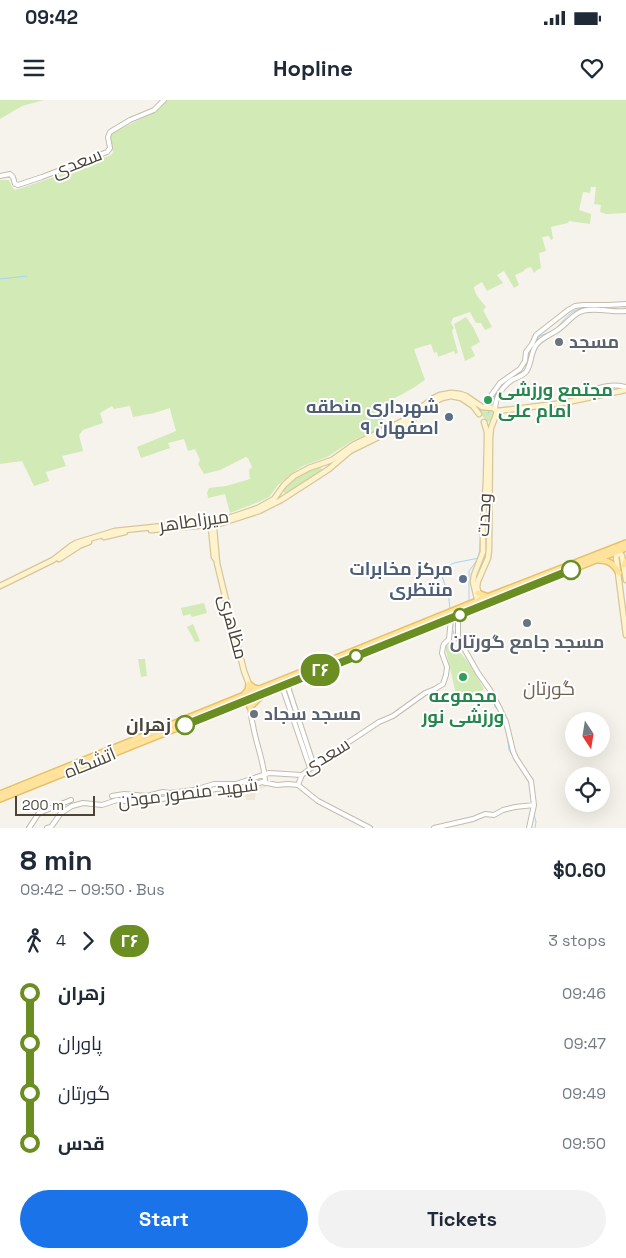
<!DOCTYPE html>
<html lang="en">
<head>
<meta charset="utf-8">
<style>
  :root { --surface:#fff; --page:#f2f2f3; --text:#1f2937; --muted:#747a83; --accent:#1a73e8 }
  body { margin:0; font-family:"Space Grotesk",Cairo,sans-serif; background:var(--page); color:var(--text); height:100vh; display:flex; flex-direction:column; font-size:19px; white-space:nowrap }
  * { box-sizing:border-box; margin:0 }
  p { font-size:16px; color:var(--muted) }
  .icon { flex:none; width:28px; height:28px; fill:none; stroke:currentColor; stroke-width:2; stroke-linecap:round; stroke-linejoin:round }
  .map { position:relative; height:728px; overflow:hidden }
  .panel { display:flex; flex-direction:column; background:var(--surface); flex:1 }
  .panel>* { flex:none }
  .badge { padding:0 10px; border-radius:16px; font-size:18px; line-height:32px }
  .needle { width:32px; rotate:168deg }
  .tools { position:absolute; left:565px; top:612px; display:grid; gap:10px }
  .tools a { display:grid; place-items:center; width:45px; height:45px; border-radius:50%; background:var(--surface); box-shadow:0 5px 20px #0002; font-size:25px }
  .scale { position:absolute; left:15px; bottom:12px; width:80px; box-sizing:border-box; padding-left:5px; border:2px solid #4b4439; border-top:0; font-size:14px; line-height:18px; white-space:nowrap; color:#4b4439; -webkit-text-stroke:4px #fff; paint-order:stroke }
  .map>.badge { position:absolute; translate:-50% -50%; box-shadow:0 0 0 2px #fff }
  .legs { display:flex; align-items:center; gap:8px; height:55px; padding:0 20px; font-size:16px }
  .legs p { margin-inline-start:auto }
  .headline { display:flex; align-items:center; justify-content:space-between; height:85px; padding:0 20px }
  h1 { font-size:28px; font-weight:700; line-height:38px }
  .action { display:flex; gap:10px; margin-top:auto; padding:10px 20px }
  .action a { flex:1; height:58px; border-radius:30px; background:var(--accent); color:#fff; font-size:20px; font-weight:700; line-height:58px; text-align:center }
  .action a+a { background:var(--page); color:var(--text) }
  ul { padding:0 20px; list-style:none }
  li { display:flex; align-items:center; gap:18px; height:50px; font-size:19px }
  li i { display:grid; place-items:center; width:8px; height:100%; margin:0 6px; background:currentColor }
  li i::after { content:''; width:12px; height:12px; margin:-6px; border:4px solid; border-radius:50%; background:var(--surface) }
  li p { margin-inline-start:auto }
  li:first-child i { background:linear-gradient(#0000 50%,currentColor 0) }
  li:last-child i { background:linear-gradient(currentColor 50%,#0000 0) }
  .status { display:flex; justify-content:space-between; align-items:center; height:35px; padding:0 25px; background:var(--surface); direction:ltr }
  .status svg { height:14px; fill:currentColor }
  header { display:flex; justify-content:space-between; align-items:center; height:65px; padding:0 20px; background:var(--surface); font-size:22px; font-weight:700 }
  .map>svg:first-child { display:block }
  .education { fill:#efe8d6 }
  .green { fill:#d2eab5 }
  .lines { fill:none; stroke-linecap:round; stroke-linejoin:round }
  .stream { stroke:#a9d4f2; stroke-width:1 }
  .tertiary-casing { stroke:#c2bbae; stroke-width:6 }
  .secondary-casing { stroke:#d6c79b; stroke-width:7 }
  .primary-casing { stroke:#e6c16a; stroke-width:8 }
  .tertiary { stroke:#fff; stroke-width:4 }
  .secondary { stroke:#fff3cd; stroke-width:4.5 }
  .primary { stroke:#ffe39c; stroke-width:5 }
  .line-1-casing { stroke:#fff; stroke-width:11 }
  .line-1 { stroke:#6b8e23; stroke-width:8 }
  .worship-dot { fill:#6b7280; stroke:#fff; stroke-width:2 }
  .leisure-dot { fill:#2e9e5b; stroke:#fff; stroke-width:2 }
  .service-dot { fill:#5c6f8a; stroke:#fff; stroke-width:2 }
  .stop-1-dot { fill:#fff; stroke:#6b8e23; stroke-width:2.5 }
  .labels { text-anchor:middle; stroke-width:4; stroke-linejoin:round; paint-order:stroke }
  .street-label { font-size:18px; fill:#4b4439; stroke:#fff }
  .worship-label { font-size:18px; font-weight:bold; fill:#5b616d; stroke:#fff; text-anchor:start }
  .leisure-label { font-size:18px; font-weight:bold; fill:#27864d; stroke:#fff; text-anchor:start }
  .service-label { font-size:18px; font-weight:bold; fill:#4e5e75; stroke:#fff; text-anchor:end }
  .stop-label { font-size:18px; font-weight:bold; fill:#4b4439; stroke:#fff; text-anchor:end }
  .neighbourhood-label { font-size:19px; fill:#6e6250; stroke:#fff }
</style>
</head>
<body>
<div class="status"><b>09:42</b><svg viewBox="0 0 49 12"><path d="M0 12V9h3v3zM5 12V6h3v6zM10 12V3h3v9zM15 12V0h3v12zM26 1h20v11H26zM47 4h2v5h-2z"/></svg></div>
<header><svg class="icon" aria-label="menu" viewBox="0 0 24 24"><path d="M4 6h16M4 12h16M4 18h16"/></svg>Hopline<svg class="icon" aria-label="heart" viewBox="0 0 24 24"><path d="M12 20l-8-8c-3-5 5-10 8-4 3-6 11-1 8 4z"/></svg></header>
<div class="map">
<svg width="626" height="728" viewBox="0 0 626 728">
  <rect width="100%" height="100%" fill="#f6f3ec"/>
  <path class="education" d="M262 683 265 684 266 687 256 691 255 700H246L245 690Z"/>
  <path class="green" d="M0 0H44L22 6 0 19Z
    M166 0H626V113L606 114 600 112 601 105 594 104 596 87H591L590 93 583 92 579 110 591 114 590 124 569 121 568 123 551 127 553 139 551 140 549 136 542 137 546 151 539 153 541 168 537 170 534 173 531 167 525 169 524 171 515 175 519 185 514 188 504 171 497 175 503 183 487 191 482 182 474 187C475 196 481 200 486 207L483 210 492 227 485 230 481 223H476L470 212 453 218 451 223 454 228 452 231 458 253 455 254 454 251 438 257 437 252 434 253 431 244 414 249 425 280C411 290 396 298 380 305L385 326 352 341 327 357 303 366 295 371 278 385 269 397 261 401 230 413 225 394 208 398 207 393 209 388 226 386 250 379 249 370 252 367 248 358 246 357 220 370 204 374 198 364 200 360 195 349 188 351 184 339 168 343 170 348 141 358 137 347C150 342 163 336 176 331L171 313 170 308 154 313 133 317 130 306 114 309 112 306 100 313 103 323 83 330 79 335 83 351 62 356 66 366 46 372 49 381 34 386 22 361 0 364V80H9L12 87 15 90C48 80 79 67 111 55L113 52 110 37 112 33 153 13 158 9Z
    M466 217 473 227 480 242 471 247 475 256 465 261 454 224Z
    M485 309 491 310 494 313 489 322H487L481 314 480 310Z
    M319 367H321L322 371 287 393H284L283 390C292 378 304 372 319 367Z
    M204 503 207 513 192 517 190 514 183 516 181 508Z
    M193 524 200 541 195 542 187 527Z
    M450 544C466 554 475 574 484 589L474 597 462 601 457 599 445 546Z
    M138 559H145L147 576 141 577Z"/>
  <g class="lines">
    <path class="stream" d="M0 179 27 176
      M617 206 626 207
      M556 229C570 213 570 209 593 207
      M534 244 540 236 552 231
      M521 270 528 262 532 247
      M601 289H620
      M590 295 597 291
      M491 306 497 290
      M498 308 518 306
      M488 314 490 308
      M479 455 481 434
      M469 500V471L478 459
      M450 511 448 488 445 485 440 470 454 463 479 458
      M452 528 456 539 470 562
      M493 599 495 607 499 611
      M506 628 509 650 514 658
      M534 714 536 722 535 728"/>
    <g class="tertiary-casing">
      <path id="tertiary" d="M0 76 10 74 13 77 15 84 18 85 42 77 107 52 110 48 108 37 110 32 130 20 154 10 164 0
        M582 299C594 287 610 283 626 287
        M488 300 500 283 520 269 525 261 526 252 532 244 536 235 568 210 575 206 583 205H608L626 204
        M495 308C496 296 502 287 512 280 516 278 522 276 526 272 532 264 530 252 537 244 542 238 550 235 556 231 565 226 571 216 580 212 591 206 613 213 626 211
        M458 515V538L478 573 490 590 500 609 506 622 513 651 516 658 531 681 534 705 529 728
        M289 583V590L312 660 315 664
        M279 587 284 592 310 668
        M250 606C251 612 251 619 253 625 256 645 265 663 265 683
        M298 685 318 701 370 728
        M112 696 124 694 147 696 163 692 169 693 194 690 214 684H236L269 673 302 675 323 659 379 622 393 616 425 593 435 589 443 584 446 575 447 567 442 553 443 547 444 544 449 539 451 519
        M29 728 39 713 71 700
        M47 728 51 727 61 713 72 706 83 703 102 705 117 700 126 701 132 702 155 700 200 693 215 689 247 687 262 682 277 685 288 684 298 685 302 675
        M434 728 473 719 485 714 494 715 503 710 515 707 534 705"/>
    </g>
    <g class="secondary-casing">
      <path id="secondary" d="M497 311 563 303 626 290
        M151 430 219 424 259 411 281 400 329 369 350 351 409 322 434 302 442 298 451 296 461 298 473 306 479 314
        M104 437 125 432
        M619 451 616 457 626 535
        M619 451 622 456 626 480
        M59 459 79 446 89 442
        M217 461 214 457 211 428 213 425 214 428 217 463 223 488 244 571 250 587
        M0 486 53 460 71 446 76 443 115 431 212 421 232 417 258 408 274 399 284 385 294 376 309 368 332 360 353 345 407 319 432 299 440 295 451 293 460 294 466 296 482 307 493 308 497 311 496 315 491 328 490 338 489 450 488 458 478 481 477 487 479 495
        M479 507 473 482 474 475 483 452V421L486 382 487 338V332L484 322"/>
    </g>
    <g class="primary-casing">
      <path id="primary" d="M598 460C609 460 614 464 619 473
        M624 465 626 461
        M478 493 488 497
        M244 595 248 590 249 584 254 588 259 589
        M250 607 264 593
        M0 694 477 501 626 443
        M0 699 626 448"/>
    </g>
    <use href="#tertiary" class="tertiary"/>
    <use href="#secondary" class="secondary"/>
    <use href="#primary" class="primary"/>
  </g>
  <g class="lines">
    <g class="line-1-casing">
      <path id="line-1" d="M185 625 571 470"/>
    </g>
    <use href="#line-1" class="line-1"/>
  </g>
  <g class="worship-dot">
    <circle cx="559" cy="242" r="5"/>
    <circle cx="527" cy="523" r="5"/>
    <circle cx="254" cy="614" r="5"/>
  </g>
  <g class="leisure-dot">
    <circle cx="488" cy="300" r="5"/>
    <circle cx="463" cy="577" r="5"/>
  </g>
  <g class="service-dot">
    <circle cx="449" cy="317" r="5"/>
    <circle cx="463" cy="479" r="5"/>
  </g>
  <g class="stop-1-dot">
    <circle cx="571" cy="470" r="9"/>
    <circle cx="460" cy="515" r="6"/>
    <circle cx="356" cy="556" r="6"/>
    <circle cx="185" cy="625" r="9"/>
  </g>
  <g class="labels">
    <g class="street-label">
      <text transform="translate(77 63) rotate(-22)" y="6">سعدی</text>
      <text transform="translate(484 415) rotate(-87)" y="6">وحدت</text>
      <text transform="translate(194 421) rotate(-8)" y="6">میرزاطاهر</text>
      <text transform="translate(233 527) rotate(75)" y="6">مظاهری</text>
      <text transform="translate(326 656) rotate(-32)" y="6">سعدی</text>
      <text transform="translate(90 663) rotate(-22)" y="6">آتشگاه</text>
      <text transform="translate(188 693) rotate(-7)" y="6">شهید منصور موذن</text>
    </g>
    <g class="worship-label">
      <text x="569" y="248">مسجد</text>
      <text x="527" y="548" text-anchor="middle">مسجد جامع گورتان</text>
      <text x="264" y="620">مسجد سجاد</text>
    </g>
    <g class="leisure-label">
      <text x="498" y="296">مجتمع ورزشی<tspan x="498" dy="21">امام علی</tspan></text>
      <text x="463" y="602" text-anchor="middle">مجموعه<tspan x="463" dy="21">ورزشی نور</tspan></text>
    </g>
    <g class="service-label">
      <text x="439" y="313">شهرداری منطقه<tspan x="439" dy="21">۹ اصفهان</tspan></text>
      <text x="453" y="475">مرکز مخابرات<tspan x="453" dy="21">منتظری</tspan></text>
    </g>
    <g class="stop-label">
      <text x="171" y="631">زهران</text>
    </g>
    <g class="neighbourhood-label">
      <text x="549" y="595">گورتان</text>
    </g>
  </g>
</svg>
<div class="tools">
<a><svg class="needle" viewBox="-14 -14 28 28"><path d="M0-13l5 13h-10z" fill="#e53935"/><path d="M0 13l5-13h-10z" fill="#747a83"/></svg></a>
<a><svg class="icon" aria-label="locate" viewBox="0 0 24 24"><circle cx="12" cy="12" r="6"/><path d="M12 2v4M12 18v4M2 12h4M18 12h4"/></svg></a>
</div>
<div class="scale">200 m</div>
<b class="badge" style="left:320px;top:570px;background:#6b8e23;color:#fff">۲۶</b>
</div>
<section class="panel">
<div class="headline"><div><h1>8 min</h1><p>09:42 – 09:50 · Bus</p></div><b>$0.60</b></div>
<div class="legs"><svg class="icon" aria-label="walk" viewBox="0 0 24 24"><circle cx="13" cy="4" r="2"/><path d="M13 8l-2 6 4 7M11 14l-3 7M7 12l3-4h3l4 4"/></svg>4<svg class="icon" aria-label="forward" viewBox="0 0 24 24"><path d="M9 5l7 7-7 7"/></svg><b class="badge" style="background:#6b8e23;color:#fff">۲۶</b><p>3 stops</p></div>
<ul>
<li><i style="color:#6b8e23"></i><b>زهران</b><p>09:46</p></li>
<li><i style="color:#6b8e23"></i><span>پاوران</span><p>09:47</p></li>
<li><i style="color:#6b8e23"></i><span>گورتان</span><p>09:49</p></li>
<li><i style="color:#6b8e23"></i><b>قدس</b><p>09:50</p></li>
</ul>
<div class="action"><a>Start</a><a>Tickets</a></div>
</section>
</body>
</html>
